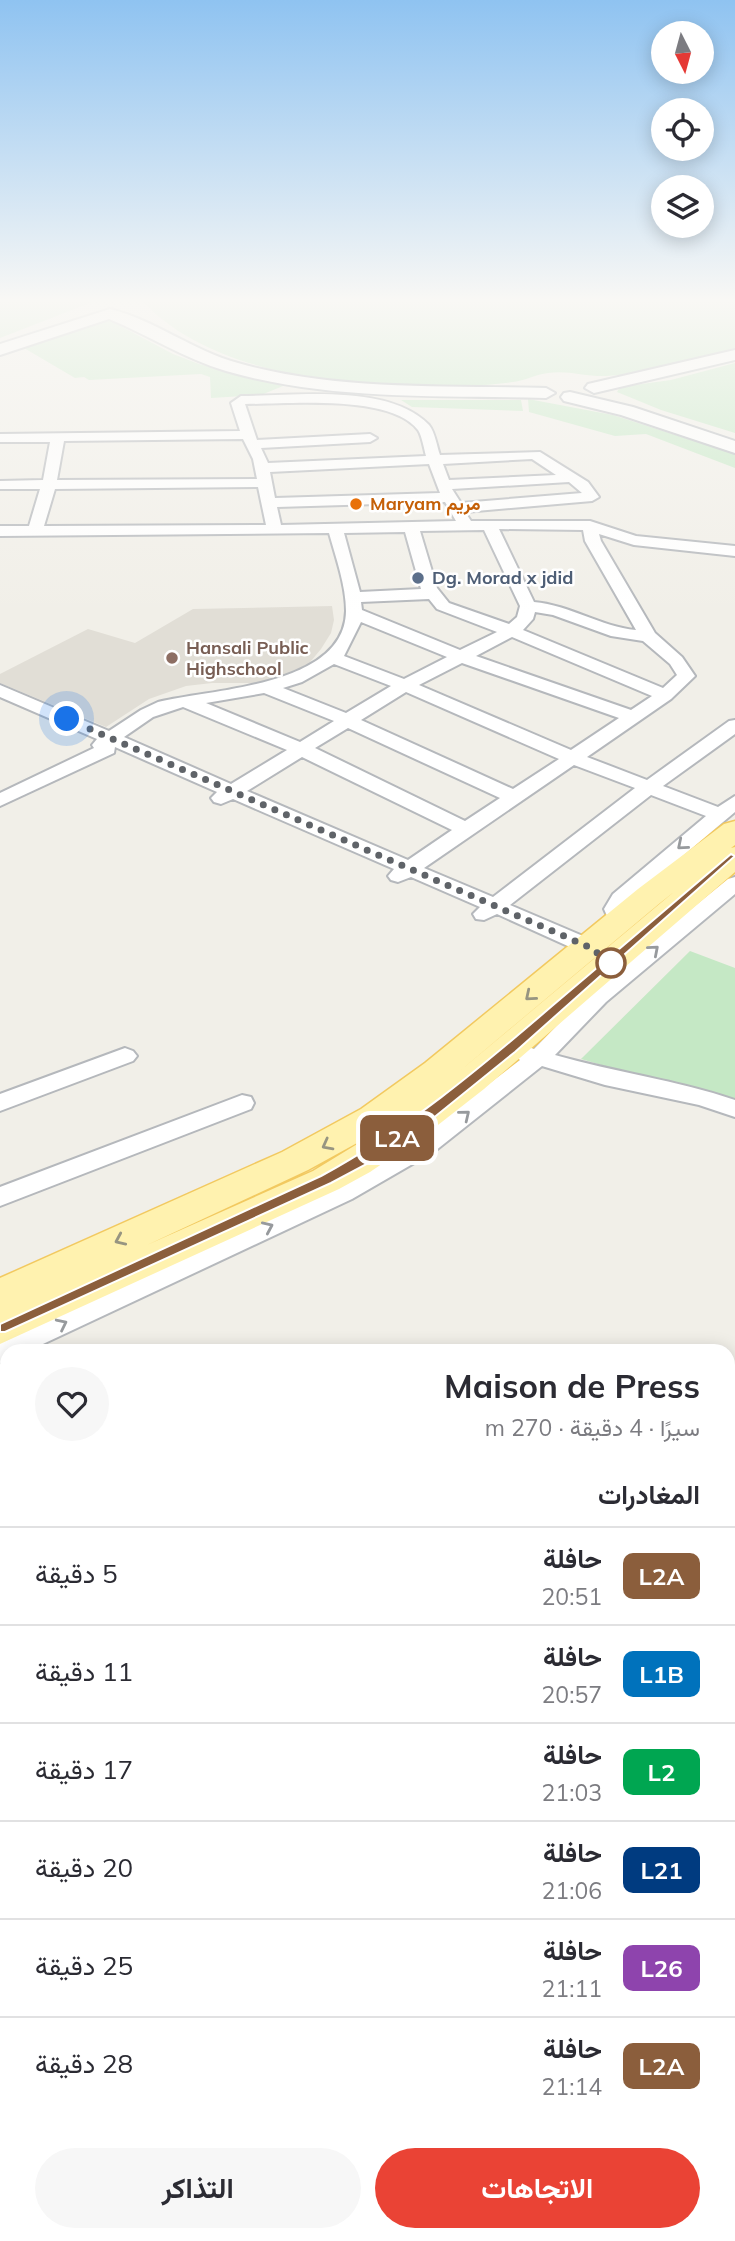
<!DOCTYPE html>
<html lang="ar">
<head>
<meta charset="utf-8">
<style>
  :root { --surface:#fff; --page:#f7f7f7; --text:#2b2b33; --muted:#7c7c81; --line:#e1e1e2; --accent:#ea4335 }
  body { margin:0; font-family:Mulish,Vazirmatn,sans-serif; background:var(--page); color:var(--text); direction:rtl; height:100vh; display:flex; flex-direction:column; font-size:26px; white-space:nowrap }
  * { box-sizing:border-box; margin:0 }
  p { font-size:23px; color:var(--muted) }
  .icon { flex:none; width:38px; height:38px; fill:none; stroke:currentColor; stroke-width:2; stroke-linecap:round; stroke-linejoin:round }
  .map { position:relative; flex:1; overflow:hidden; direction:ltr }
  .side { position:absolute; left:0px; top:1344px; width:735px; height:898px; display:flex; flex-direction:column; background:var(--surface); border-radius:21px 21px 0 0; box-shadow:0 4px 18px #0003; direction:rtl }
  .side>* { flex:none }
  .badge { padding:0 14px; border-radius:10px; font-size:24px; line-height:46px }
  .needle { width:46px; rotate:174deg }
  .controls { position:absolute; left:651px; top:21px; display:grid; gap:14px }
  .controls a { display:grid; place-items:center; width:63px; height:63px; border-radius:50%; background:var(--surface); box-shadow:0 4px 18px #0003; font-size:35px }
  .you { position:absolute; width:35px; height:35px; margin:-18px; border:5px solid #fff; border-radius:50%; background:#1a73e8; box-shadow:0 0 0 10px #1a73e833 }
  .map>.badge { position:absolute; translate:-50% -50%; box-shadow:0 0 0 4px #fff }
  h2 { padding:0 35px; font-size:26px; line-height:63px }
  .round { display:grid; place-items:center; flex:none; width:74px; height:74px; border-radius:37px; background:var(--page) }
  .headline { display:flex; align-items:center; justify-content:space-between; height:119px; padding:0 35px }
  h1 { font-size:33px; font-weight:700; line-height:52px }
  .cta { display:flex; gap:14px; margin-top:auto; padding:14px 35px }
  .cta a { flex:1; height:80px; border-radius:42px; background:var(--accent); color:#fff; font-size:28px; font-weight:700; line-height:80px; text-align:center }
  .cta a+a { background:var(--page); color:var(--text) }
  ul { padding:0; list-style:none }
  li { display:flex; align-items:center; gap:21px; height:98px; padding:0 35px; border-top:2px solid var(--line) }
  li div { flex:1 }
  li b { display:block; font-size:26px }
  li em { font-style:normal }
  li .badge { min-width:77px; font-weight:700; text-align:center }
  .map>svg:first-child { display:block }
  .education { fill:#e1ded6 }
  .green { fill:#c5e8c5 }
  .lines { fill:none; stroke-linecap:round; stroke-linejoin:round }
  .street-casing { stroke:#b5b8bc; stroke-width:4 }
  .secondary-casing { stroke:#b6babf; stroke-width:4 }
  .primary-casing { stroke:#f2c960; stroke-width:3 }
  .street { fill:#fff; fill-rule:evenodd }
  .secondary { fill:#fff; fill-rule:evenodd }
  .primary { fill:#fff2af; fill-rule:evenodd }
  .oneway { stroke:#979a9d }
  .oneway2 { stroke:#979581 }
  .line { fill:#8b5e3c; stroke:#fff; stroke-width:2 }
  .walk { stroke:#5f6368; stroke-width:7; stroke-dasharray:0 12.6 }
  .food-dot { fill:#e8710a; stroke:#fff; stroke-width:2.5 }
  .service-dot { fill:#5c6f8a; stroke:#fff; stroke-width:2.5 }
  .education-dot { fill:#8d6e63; stroke:#fff; stroke-width:2.5 }
  .stop-dot { fill:#fff; stroke:#8b5e3c; stroke-width:3.5 }
  .labels { text-anchor:middle; stroke-width:5; stroke-linejoin:round; paint-order:stroke }
  .far-food-label { font-size:18px; font-weight:bold; fill:#c56008; stroke:#fff; text-anchor:start }
  .far-service-label { font-size:18px; font-weight:bold; fill:#4e5e75; stroke:#fff; text-anchor:start }
  .far-education-label { font-size:18px; font-weight:bold; fill:#785e54; stroke:#fff; text-anchor:start }
</style>
</head>
<body>
<div class="map">
<svg width="735" height="2241" viewBox="0 0 735 2241">
  <rect width="100%" height="100%" fill="#f1efe8"/>
  <path class="education" d="M332 606 334 620 331 633 321 649 306 667 288 676 259 683H212L186 686 149 699 106 727 0 683V674L88 629 135 643 193 609Z"/>
  <path class="green" d="M0 300H95V301L0 338Z
    M142 300H735V348C694 362 650 374 606 376 587 377 568 370 548 373 536 374 525 381 513 382 406 396 217 386 142 300Z
    M111 321 173 354 199 364 283 386 261 395 211 398 210 377 201 374 89 380 84 377 75 378 24 348 97 322Z
    M735 363V433L661 410 617 392 620 387 671 380Z
    M528 399 613 415 735 454V468L646 434 615 436 529 412Z
    M401 400H521L523 411 412 407Z
    M690 951 735 968V1104L581 1059Z"/>
  <g class="lines">
    <g class="street-casing">
      <path id="street" d="M241 396C295 396 389 383 429 425 435 432 437 447 440 455L540 452 588 482 599 497 592 501 465 512 471 521H590L636 536 735 546V556L634 545 599 534 601 541 655 633 682 657 695 676 671 699 587 757 647 780 729 721 735 720V734L663 786 718 807 735 796V812L629 901 626 909 630 920 627 925H611L604 909 613 894 706 816 651 795 510 905 597 942 600 947 597 952H581L497 914 484 920 476 919 473 914 480 907 411 877 398 882 391 880 388 876 394 869 233 799 221 804 214 802 211 798 217 792 115 747 114 753 0 806V793L94 748 92 745 97 739 0 697V685L109 731 141 710 158 702C210 689 345 687 346 611 346 586 336 558 329 533L0 536V526H29L40 489H0V481L43 480 50 442H0V434L240 431 231 403ZM245 404C287 404 391 394 418 430 422 436 424 449 426 456L268 463 261 448 370 442 377 438 370 434 257 440ZM243 439 253 459 257 479 57 480 64 441ZM532 459 556 475 449 480 443 464ZM429 464 440 493 275 498 270 472ZM569 482 582 493 461 503 452 489ZM258 487 266 525 44 526 55 489ZM445 502 456 521 281 525 277 507ZM499 529 583 530 585 541 636 630C601 627 570 605 534 602ZM484 530 520 606 517 617 509 624 449 603 437 588 420 531ZM405 532 421 589 360 592 344 533ZM429 599 437 609 497 632 460 650 362 610 361 602ZM535 612 553 615 611 636 643 641 670 664 677 675 663 688 523 630 533 619ZM361 622 447 657 404 679 344 656ZM512 637 652 696 631 710 476 656ZM462 663 619 718 571 750 419 685ZM334 664 391 686 346 713 283 688 302 682ZM406 692 559 759 513 789 361 720ZM264 693 334 721 300 742 206 703ZM183 707 287 750 231 784 124 737 153 717ZM348 728 500 798 465 821 315 748ZM302 757 452 830 408 860 247 791ZM574 765 635 788 493 897 424 868Z
        M735 877V894L606 1002 555 1055C614 1072 677 1080 735 1100V1117L699 1105 605 1085 542 1066 435 1151 352 1199 28 1351H7V1361L0 1363V1340L334 1187 417 1139 520 1060 514 1054 518 1049 526 1046 534 1049 590 992 728 879Z
        M125 1048 133 1051 137 1056 133 1061 0 1111V1094Z
        M242 1095 251 1097 254 1103 251 1109 0 1206V1187Z
        M7 1400V1427L0 1430V1403Z
        M735 1456V1486L728 1488V1458Z
        M728 1648 735 1651V1682L728 1679Z
        M7 1962V2000L0 2003V1965Z
        M101 2235H144L142 2241H98Z
        M616 2235H659L662 2241H618Z"/>
    </g>
    <g class="secondary-casing">
      <path id="secondary" d="M110 309C155 320 193 351 238 363 337 391 444 385 546 388L555 393 546 398C439 395 330 401 226 371 185 359 148 335 109 319L0 355V344Z
        M735 350V360L594 393 585 388 588 384Z
        M570 392 633 407 735 441V453L621 415 564 401 561 397 564 393Z"/>
    </g>
    <g class="primary-casing">
      <path id="primary" d="M735 821V845L731 848 735 847V872L484 1089 429 1132 370 1172 339 1189 0 1344V1278L282 1152 361 1109 425 1063 638 889 724 824ZM675 891 455 1075 660 903ZM377 1132 313 1171 147 1245 308 1170Z"/>
    </g>
    <use href="#street" class="street"/>
    <use href="#secondary" class="secondary"/>
    <use href="#primary" class="primary"/>
  </g>
  <defs><path id="oneway-chevron" d="M-2-3.5L2.5 0L-2 3.5" fill="none" stroke-width="1.6" stroke-linecap="round" stroke-linejoin="round" transform="scale(1.75)"/></defs>
  <g class="oneway">
    <use href="#oneway-chevron" transform="translate(682 845) rotate(140)"/>
    <use href="#oneway-chevron" transform="translate(654 950) rotate(-41)"/>
    <use href="#oneway-chevron" transform="translate(465 1115) rotate(-39)"/>
    <use href="#oneway-chevron" transform="translate(268 1227) rotate(-24)"/>
    <use href="#oneway-chevron" transform="translate(62 1324) rotate(-26)"/>
  </g>
  <g class="oneway2">
    <use href="#oneway-chevron" transform="translate(530 996) rotate(140)"/>
    <use href="#oneway-chevron" transform="translate(327 1145) rotate(152)"/>
    <use href="#oneway-chevron" transform="translate(120 1240) rotate(156)"/>
  </g>
  <linearGradient id="sky" x2="0" y2="1"><stop stop-color="#8fc3f1"/><stop offset="0.49" stop-color="#f9f8f5"/><stop offset="1" stop-color="#f9f8f5" stop-opacity="0"/></linearGradient>
  <rect width="735" height="614" fill="url(#sky)"/>
  <path class="line" d="M731 854 735 856 515 1052 421 1128 378 1158 331 1183 5 1332H0V1324L321 1176C406 1130 479 1069 552 1006 612 955 671 905 731 854Z"/>
  <g class="lines">
    <path class="walk" d="M67 719 589 947 611 963"/>
  </g>
  <circle class="food-dot" cx="356" cy="504" r="7"/>
  <circle class="service-dot" cx="418" cy="578" r="7"/>
  <circle class="education-dot" cx="172" cy="658" r="7"/>
  <circle class="stop-dot" cx="611" cy="963" r="14"/>
  <g class="labels">
    <g class="far-food-label">
      <text x="370" y="510">Maryam مريم</text>
    </g>
    <g class="far-service-label">
      <text x="432" y="584">Dg. Morad x jdid</text>
    </g>
    <g class="far-education-label">
      <text x="186" y="654">Hansali Public<tspan x="186" dy="21">Highschool</tspan></text>
    </g>
  </g>
</svg>
<div class="controls">
<a><svg class="needle" viewBox="-14 -14 28 28"><path d="M0-13l5 13h-10z" fill="#e53935"/><path d="M0 13l5-13h-10z" fill="#7c7c81"/></svg></a>
<a><svg class="icon" aria-label="locate" viewBox="0 0 24 24"><circle cx="12" cy="12" r="6"/><path d="M12 2v4M12 18v4M2 12h4M18 12h4"/></svg></a>
<a><svg class="icon" aria-label="layers" viewBox="0 0 24 24"><path d="M12 4l9 5-9 5-9-5zM3 14l9 5 9-5"/></svg></a>
</div>
<div class="you" style="left:67px;top:719px"></div>
<b class="badge" style="left:397px;top:1138px;background:#8b5e3c;color:#fff">L2A</b>
<section class="side">
<div class="headline"><div><h1>Maison de Press</h1><p>سيرًا · 4 دقيقة · 270 m</p></div><a class="round"><svg class="icon" aria-label="heart" viewBox="0 0 24 24"><path d="M12 20l-8-8c-3-5 5-10 8-4 3-6 11-1 8 4z"/></svg></a></div>
<h2>المغادرات</h2>
<ul>
<li><span class="badge" style="background:#8b5e3c;color:#fff">L2A</span><div><b>حافلة</b><p>20:51</p></div><em>5 دقيقة</em></li>
<li><span class="badge" style="background:#0072bc;color:#fff">L1B</span><div><b>حافلة</b><p>20:57</p></div><em>11 دقيقة</em></li>
<li><span class="badge" style="background:#00a651;color:#fff">L2</span><div><b>حافلة</b><p>21:03</p></div><em>17 دقيقة</em></li>
<li><span class="badge" style="background:#003b80;color:#fff">L21</span><div><b>حافلة</b><p>21:06</p></div><em>20 دقيقة</em></li>
<li><span class="badge" style="background:#8e44ad;color:#fff">L26</span><div><b>حافلة</b><p>21:11</p></div><em>25 دقيقة</em></li>
<li><span class="badge" style="background:#8b5e3c;color:#fff">L2A</span><div><b>حافلة</b><p>21:14</p></div><em>28 دقيقة</em></li>
</ul>
<div class="cta"><a>الاتجاهات</a><a>التذاكر</a></div>
</section>
</div>
</body>
</html>
